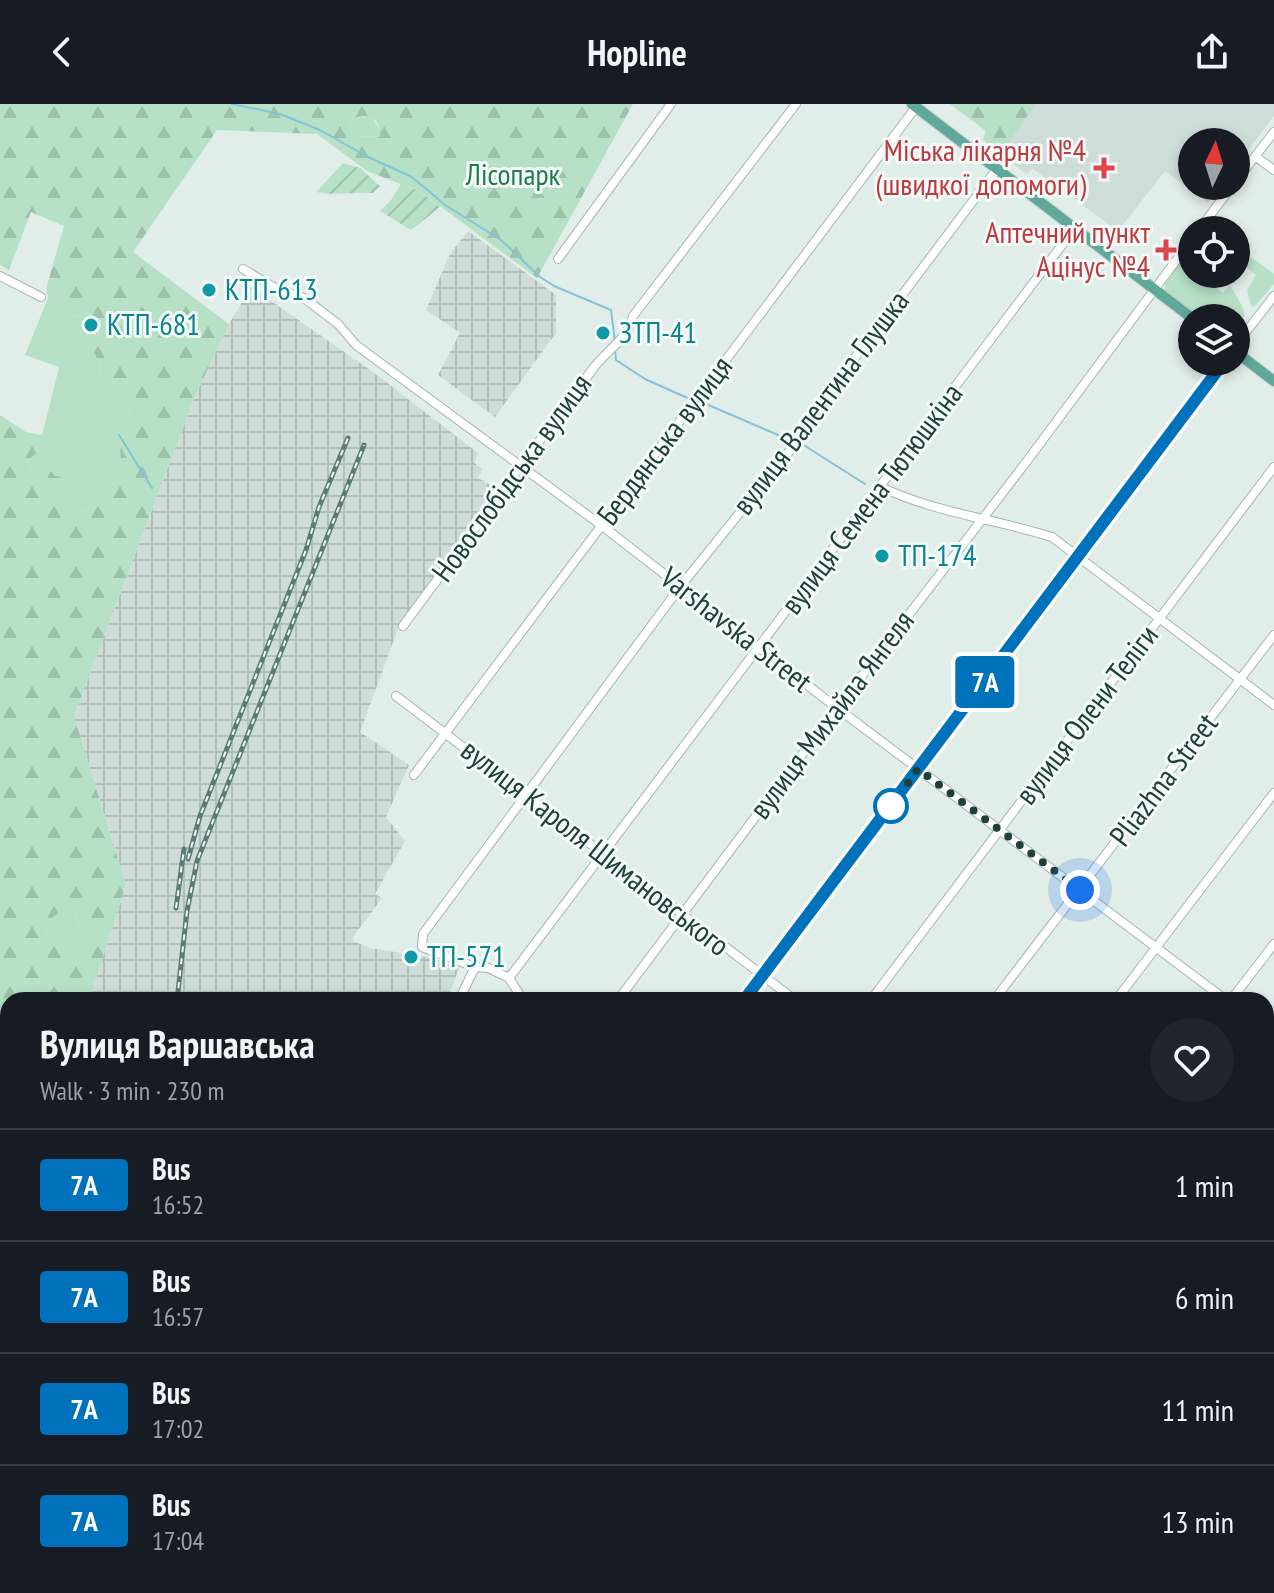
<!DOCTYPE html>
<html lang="en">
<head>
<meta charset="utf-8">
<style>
  :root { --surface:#171b24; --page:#20242c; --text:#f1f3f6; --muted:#9ea1a6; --line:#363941 }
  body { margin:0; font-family:"PT Sans Narrow",sans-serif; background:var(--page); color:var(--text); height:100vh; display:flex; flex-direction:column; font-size:30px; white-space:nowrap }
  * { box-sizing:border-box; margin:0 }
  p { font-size:26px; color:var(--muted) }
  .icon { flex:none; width:44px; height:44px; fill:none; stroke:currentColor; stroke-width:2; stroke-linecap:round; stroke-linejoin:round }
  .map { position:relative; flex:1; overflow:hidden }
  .panel { position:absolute; left:0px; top:888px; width:1274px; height:602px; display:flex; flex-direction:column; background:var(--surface); border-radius:24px 24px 0 0; box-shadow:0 4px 12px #0003 }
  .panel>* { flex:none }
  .badge { padding:0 16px; border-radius:6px; font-size:28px; line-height:52px }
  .needle { width:52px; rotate:4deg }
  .controls { position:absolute; left:1178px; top:24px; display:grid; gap:16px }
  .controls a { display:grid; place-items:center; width:72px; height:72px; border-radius:50%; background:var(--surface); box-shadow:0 4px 12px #0003; font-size:40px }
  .you { position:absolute; width:40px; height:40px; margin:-20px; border:6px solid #fff; border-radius:50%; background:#1a73e8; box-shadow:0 0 0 12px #1a73e833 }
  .map>.badge { position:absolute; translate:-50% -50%; box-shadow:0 0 0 4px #fff }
  .round { display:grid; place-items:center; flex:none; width:84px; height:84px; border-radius:42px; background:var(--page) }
  .headline { display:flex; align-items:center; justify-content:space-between; height:136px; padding:0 40px }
  h1 { font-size:38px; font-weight:700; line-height:60px }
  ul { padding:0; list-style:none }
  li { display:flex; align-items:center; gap:24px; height:112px; padding:0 40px; border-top:2px solid var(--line) }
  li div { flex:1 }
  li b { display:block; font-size:30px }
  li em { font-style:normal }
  li .badge { min-width:88px; font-weight:700; text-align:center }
  header { display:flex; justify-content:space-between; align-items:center; height:104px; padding:0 40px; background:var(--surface); font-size:36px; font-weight:700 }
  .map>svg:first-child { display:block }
  .built { fill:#cfddd8 }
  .industrial { fill:url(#industrial-grid) }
  .grass { fill:#b7e1c6 }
  .forest { fill:url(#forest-firs); fill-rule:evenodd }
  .garden { fill:url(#garden-furrows) }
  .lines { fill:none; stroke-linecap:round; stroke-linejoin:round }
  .stream { stroke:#83c4d8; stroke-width:2 }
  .minor-casing { stroke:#a3b6b1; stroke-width:10 }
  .major-casing { stroke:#c0cac8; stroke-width:12 }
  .minor { stroke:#fff; stroke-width:8 }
  .major { stroke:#60a89b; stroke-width:10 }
  .rail-casing { stroke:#5a7c75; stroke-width:5 }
  .rail { stroke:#f2f9f6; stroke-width:2; stroke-dasharray:6; stroke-linecap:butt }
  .line-casing { stroke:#fff; stroke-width:18 }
  .line { stroke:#0072bc; stroke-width:12 }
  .walk { stroke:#1f403a; stroke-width:8; stroke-dasharray:0 14.4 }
  .health-dot { fill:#e0444e; stroke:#f2f9f6; stroke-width:3 }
  .culture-dot { fill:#0f9aa8; stroke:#f2f9f6; stroke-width:3 }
  .stop-dot { fill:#fff; stroke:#0072bc; stroke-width:4 }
  .labels { text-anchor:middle; stroke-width:6; stroke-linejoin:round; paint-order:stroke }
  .health-label { font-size:30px; fill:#be3a42; stroke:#f2f9f6; text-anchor:end }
  .park-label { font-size:30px; fill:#257b4d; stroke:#f2f9f6 }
  .culture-label { font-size:30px; fill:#0d838f; stroke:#f2f9f6; text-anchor:start }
  .street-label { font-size:30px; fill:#1f403a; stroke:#f2f9f6 }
</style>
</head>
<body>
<header><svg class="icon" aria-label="back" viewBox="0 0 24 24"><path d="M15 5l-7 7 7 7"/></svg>Hopline<svg class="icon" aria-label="share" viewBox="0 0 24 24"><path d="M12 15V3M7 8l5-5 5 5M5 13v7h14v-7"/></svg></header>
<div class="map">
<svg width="1274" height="1489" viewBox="0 0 1274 1489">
  <defs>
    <pattern id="industrial-grid" width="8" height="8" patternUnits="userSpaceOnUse" patternTransform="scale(2)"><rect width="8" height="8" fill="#cfddd8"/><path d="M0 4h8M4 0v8" fill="none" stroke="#b1bfba"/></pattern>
    <pattern id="forest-firs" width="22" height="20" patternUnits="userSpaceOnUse" patternTransform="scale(2)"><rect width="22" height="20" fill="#b7e1c6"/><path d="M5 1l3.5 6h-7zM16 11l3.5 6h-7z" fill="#9dc2ab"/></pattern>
    <pattern id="garden-furrows" width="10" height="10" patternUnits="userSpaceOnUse" patternTransform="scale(2)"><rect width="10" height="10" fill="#b7e1c6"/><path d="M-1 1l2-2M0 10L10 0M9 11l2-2" fill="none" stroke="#9dc2ab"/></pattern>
  </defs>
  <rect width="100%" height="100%" fill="#e1ede9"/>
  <path class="built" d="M1022 0H1274V12L1236 62V38H1192V82H1221L1208 99 1165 67 1118 127 1033 65 1026 70 989 42Z"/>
  <path class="industrial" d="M468 127 556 191V229L495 313 438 271 460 229 426 206 450 150Z
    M251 183 373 268 478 349 474 359 483 365 478 374 499 386 399 522 360 628 409 661 386 713 405 737 375 790 382 794 353 833V837L370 844 433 854 459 864 447 896H89L126 781 74 612 195 292 229 220Z
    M0 1265 8 1272V1482H86L81 1489H0Z
    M115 1482H215L222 1489H122Z
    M435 1482H764L773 1489H435Z"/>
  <path class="grass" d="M371 12 380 26V33L358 32 349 21 354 14Z
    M1251 153 1274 170V180L1254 203 1251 202 1247 186 1256 171 1244 162Z
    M1192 155V170H1208L1205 175 1223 189 1230 181C1241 202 1252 208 1236 229V214H1201L1165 186V180L1182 156Z
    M48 194 71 211 96 215 99 232 88 238 99 258 102 280 131 302 120 346 123 360 117 364V378L105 385 86 407 69 402 60 394 63 390 32 370 28 356 37 339 36 330 42 331 59 263 25 251Z
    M60 807 75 812 84 828 89 832 84 847V860C67 856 58 845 46 831L52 814Z"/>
  <path class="forest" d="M0 0H633L537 174 421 88 367 67 317 30 217 26 133 148 229 220 195 292 74 612 126 781 89 896H8V1012L0 1008V311L26 328 36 330 40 346 28 356 32 370 49 364 55 372 64 373 71 386 60 394 69 402 86 407 105 385 117 378V364L122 360 120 346 131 302 102 280 99 258 88 238 99 231 96 215 71 211 48 194 46 185 64 122 31 108 9 166 0 161ZM364 12C376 12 381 22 380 33L358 32 349 21 354 14ZM60 808 64 817 74 819 76 813 84 828 89 832 84 847V860C67 856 58 844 46 831L52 814Z
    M950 0H1036L1003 46 998 48 983 36 986 27Z"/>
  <path class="garden" d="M343 59 360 64 380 82 373 89C353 88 334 92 316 88Z
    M401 80 421 88 440 103 411 126 380 107 391 96Z"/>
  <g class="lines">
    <path class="stream" d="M232 0 280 10 320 26 368 53 412 73 445 101 501 136 540 173 554 182 611 206 615 238
      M615 245 616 256 645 275 692 296
      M699 297 792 337
      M119 331 152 384
      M802 340 865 380"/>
    <g class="minor-casing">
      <path id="minor" d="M1255 52 1274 66
        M1236 77 1274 28
        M1199 126 1232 82
        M558 155 671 0
        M243 165 275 184 304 194 338 220 356 241 601 421 837 604 1226 896
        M0 172 41 193
        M1236 241 1274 192
        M881 383C936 409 995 415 1052 433L1274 601
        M403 522 595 262C609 245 628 234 633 212L796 0
        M396 592 795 896
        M414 671 916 3
        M475 863 422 843 423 830 680 483 796 339 802 335 807 318 824 295 997 65
        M509 874 1074 125
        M509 874 523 896
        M459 896 475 863 488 864 509 874
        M618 896 837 604 1027 357 1192 135
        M744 896 1224 258
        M871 896 1274 363
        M994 896 1274 531
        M1116 896 1274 689
        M1231 896 1274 840
        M1266 927 1274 933
        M1266 1011 1274 1000
        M0 1014 8 1018
        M1266 1178 1274 1168
        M1266 1256 1274 1262
        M1266 1332 1274 1322
        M238 1482 245 1489
        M410 1482 419 1489
        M774 1482 783 1489
        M1131 1482 1141 1489
        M903 1489 908 1482
        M1029 1489 1034 1482
        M1265 1489 1274 1478"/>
    </g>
    <g class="major-casing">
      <path id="major" d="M912 0 1192 214
        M1236 248 1274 277"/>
    </g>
    <use href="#minor" class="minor"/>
    <use href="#major" class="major"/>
    <g class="rail-casing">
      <path id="rail" d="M188 755 200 712 306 446 319 403 348 334
        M176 804 184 745
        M177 896 187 807 197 757 364 341
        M0 1209 8 1215
        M0 1417 8 1424
        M62 1482 73 1489
        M306 1482 314 1489
        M355 1482 362 1489"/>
    </g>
    <use href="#rail" class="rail"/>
  </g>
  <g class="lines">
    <g class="line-casing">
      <path id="line" d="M744 896 1224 258"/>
    </g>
    <use href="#line" class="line"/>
    <path class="walk" d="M891 702 918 665 1080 786"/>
  </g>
  <g class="health-dot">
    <path d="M1100 52h8v8h8v8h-8v8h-8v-8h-8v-8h8z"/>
    <path d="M1162 134h8v8h8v8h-8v8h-8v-8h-8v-8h8z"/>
  </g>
  <g class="culture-dot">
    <circle cx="209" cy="186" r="8"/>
    <circle cx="91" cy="221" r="8"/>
    <circle cx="603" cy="229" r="8"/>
    <circle cx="882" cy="452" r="8"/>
    <circle cx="411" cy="853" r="8"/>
  </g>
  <circle class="stop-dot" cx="891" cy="702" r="16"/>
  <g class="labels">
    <g class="health-label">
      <text x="1086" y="57">Міська лікарня №4<tspan x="1086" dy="34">(швидкої допомоги)</tspan></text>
      <text x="1150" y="139">Аптечний пункт<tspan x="1150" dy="34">Ацінус №4</tspan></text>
    </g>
    <g class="park-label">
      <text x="513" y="81">Лісопарк</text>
    </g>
    <g class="culture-label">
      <text x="225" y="196">КТП-613</text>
      <text x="107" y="231">КТП-681</text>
      <text x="619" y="239">ЗТП-41</text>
      <text x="898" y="462">ТП-174</text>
      <text x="427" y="863">ТП-571</text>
    </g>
    <g class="street-label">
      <text transform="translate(821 299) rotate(-53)" y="10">вулиця Валентина Глушка</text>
      <text transform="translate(665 337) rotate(-53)" y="10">Бердянська вулиця</text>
      <text transform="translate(512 374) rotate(-54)" y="10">Новослобідська вулиця</text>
      <text transform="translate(872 395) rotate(-53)" y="10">вулиця Семена Тютюшкіна</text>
      <text transform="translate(736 526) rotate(38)" y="10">Varshavska Street</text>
      <text transform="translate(832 611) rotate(-53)" y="10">вулиця Михайла Янгеля</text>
      <text transform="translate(1087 611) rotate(-53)" y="10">вулиця Олени Теліги</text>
      <text transform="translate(1164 676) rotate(-53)" y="10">Pliazhna Street</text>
      <text transform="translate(595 744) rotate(38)" y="10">вулиця Кароля Шимановського</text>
    </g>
  </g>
</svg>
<div class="controls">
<a><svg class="needle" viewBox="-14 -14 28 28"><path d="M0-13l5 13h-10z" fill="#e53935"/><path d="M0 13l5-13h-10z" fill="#9ea1a6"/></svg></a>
<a><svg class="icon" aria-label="locate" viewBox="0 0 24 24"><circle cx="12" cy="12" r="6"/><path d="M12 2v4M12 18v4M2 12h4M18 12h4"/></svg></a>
<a><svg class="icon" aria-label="layers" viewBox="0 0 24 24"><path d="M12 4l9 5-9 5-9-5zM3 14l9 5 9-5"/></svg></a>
</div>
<div class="you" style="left:1080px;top:786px"></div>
<b class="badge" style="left:985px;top:578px;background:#0072bc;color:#fff">7А</b>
<section class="panel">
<div class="headline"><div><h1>Вулиця Варшавська</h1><p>Walk · 3 min · 230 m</p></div><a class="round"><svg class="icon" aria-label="heart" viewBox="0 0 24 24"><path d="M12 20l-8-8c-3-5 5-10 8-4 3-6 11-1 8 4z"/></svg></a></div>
<ul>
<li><span class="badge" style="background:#0072bc;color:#fff">7А</span><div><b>Bus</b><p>16:52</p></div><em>1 min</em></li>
<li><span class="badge" style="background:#0072bc;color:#fff">7А</span><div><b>Bus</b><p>16:57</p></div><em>6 min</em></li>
<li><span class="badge" style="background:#0072bc;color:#fff">7А</span><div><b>Bus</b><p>17:02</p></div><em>11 min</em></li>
<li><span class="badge" style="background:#0072bc;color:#fff">7А</span><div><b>Bus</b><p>17:04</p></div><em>13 min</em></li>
</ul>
</section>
</div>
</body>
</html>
